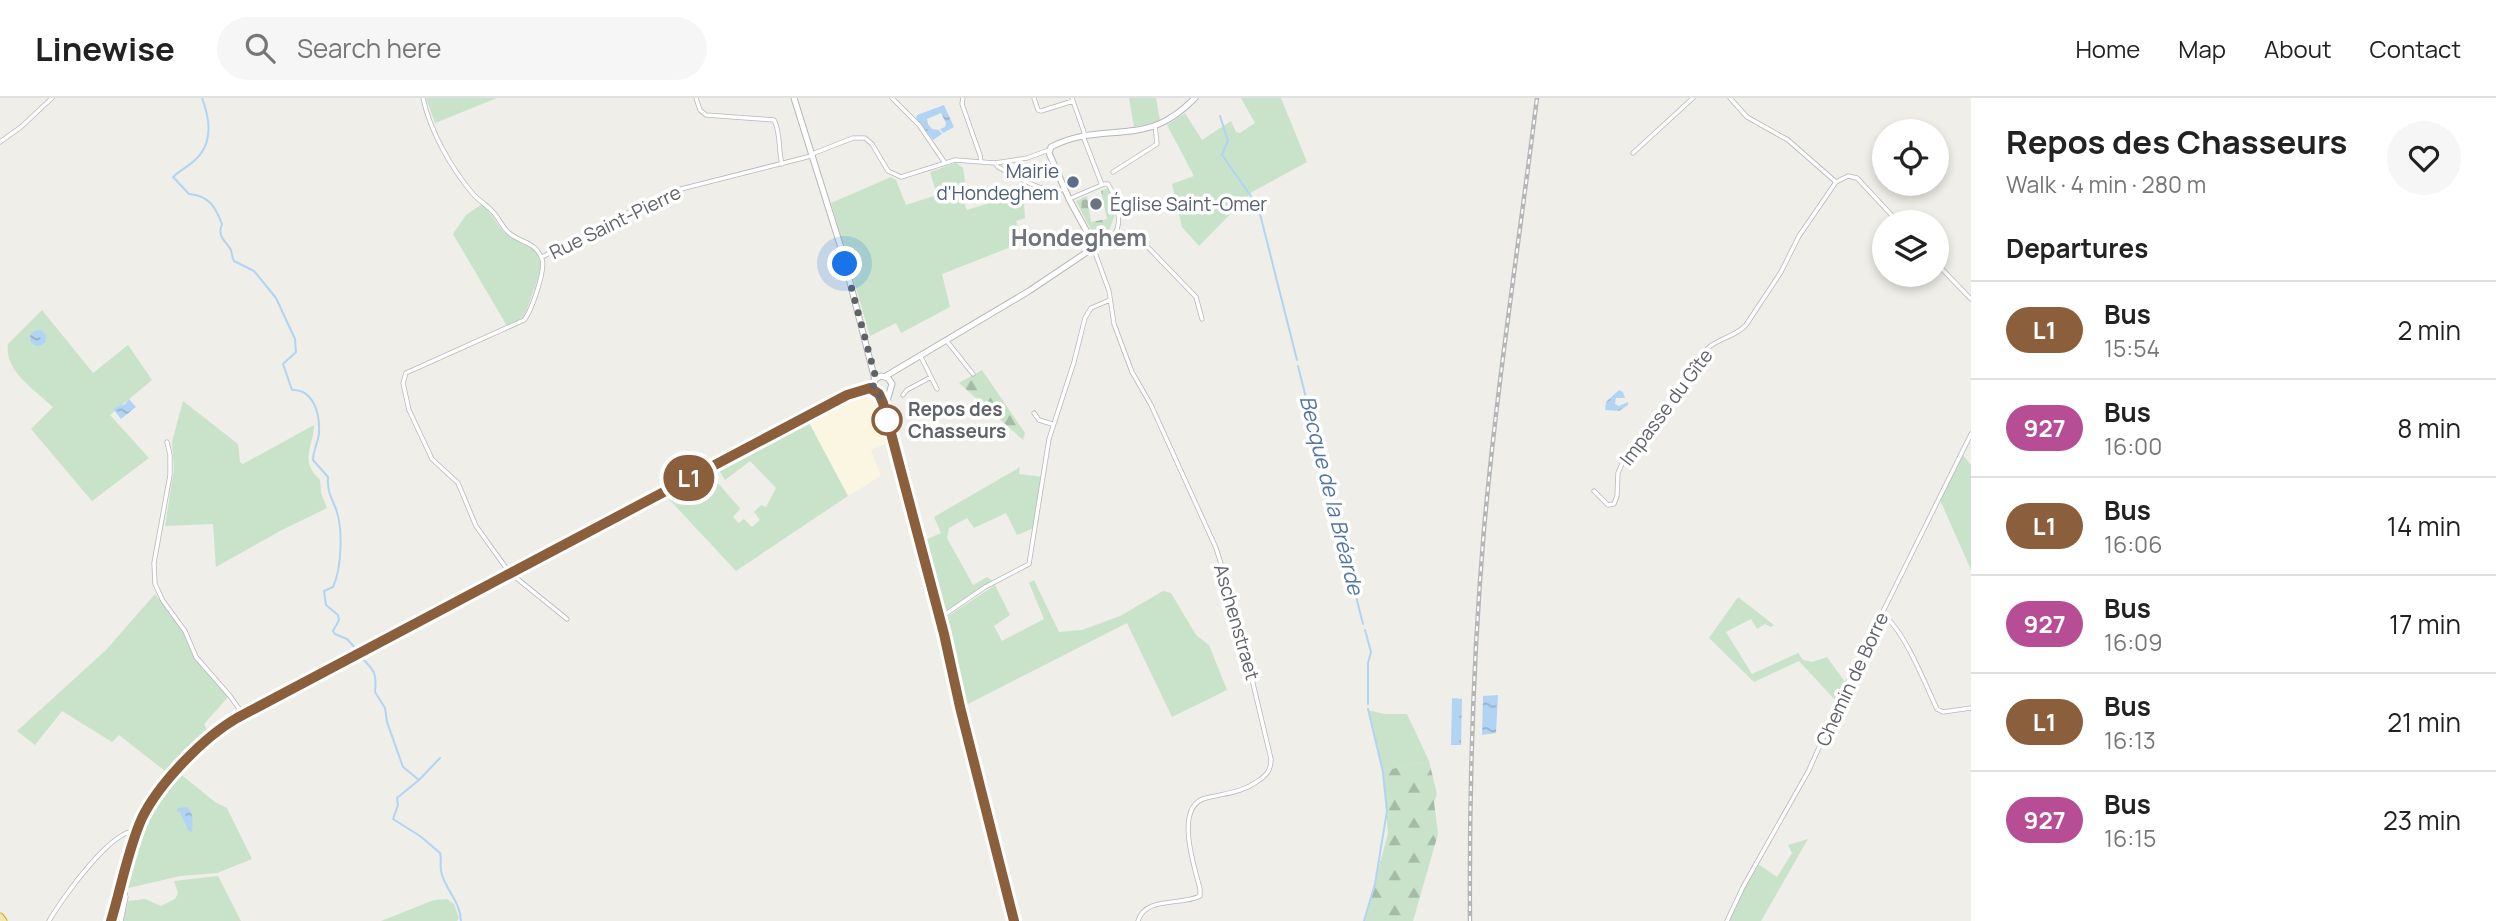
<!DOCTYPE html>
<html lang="en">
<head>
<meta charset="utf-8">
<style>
  :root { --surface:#fff; --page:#f6f6f6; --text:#222; --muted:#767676; --line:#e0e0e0 }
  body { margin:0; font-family:Manrope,sans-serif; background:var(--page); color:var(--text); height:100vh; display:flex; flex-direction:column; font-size:26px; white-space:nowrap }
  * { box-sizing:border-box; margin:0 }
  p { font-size:23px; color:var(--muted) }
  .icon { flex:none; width:38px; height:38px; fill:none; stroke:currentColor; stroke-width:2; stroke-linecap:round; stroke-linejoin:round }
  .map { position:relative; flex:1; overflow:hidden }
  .sheet { display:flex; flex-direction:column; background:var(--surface); width:525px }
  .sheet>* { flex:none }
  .badge { padding:0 14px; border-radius:23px; font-size:24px; line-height:46px }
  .buttons { position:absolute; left:1872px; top:21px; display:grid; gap:14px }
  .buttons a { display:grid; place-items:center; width:77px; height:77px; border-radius:50%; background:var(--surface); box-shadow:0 4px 10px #0003; font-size:35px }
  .you { position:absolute; width:35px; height:35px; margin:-18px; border:5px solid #fff; border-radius:50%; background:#1a73e8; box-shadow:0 0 0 10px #1a73e833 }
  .map>.badge { position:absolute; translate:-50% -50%; box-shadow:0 0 0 4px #fff }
  h2 { padding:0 35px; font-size:26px; line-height:63px }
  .round { display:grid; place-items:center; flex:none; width:74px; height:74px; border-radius:37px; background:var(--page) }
  .head { display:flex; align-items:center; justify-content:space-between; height:119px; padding:0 35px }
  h1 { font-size:33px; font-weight:700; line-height:52px }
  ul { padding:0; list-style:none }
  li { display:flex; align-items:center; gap:21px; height:98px; padding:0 35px; border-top:2px solid var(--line) }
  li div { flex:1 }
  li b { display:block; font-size:26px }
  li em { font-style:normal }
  li .badge { min-width:77px; font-weight:700; text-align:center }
  header { display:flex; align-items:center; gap:42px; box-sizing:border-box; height:98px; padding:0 35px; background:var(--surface); border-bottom:2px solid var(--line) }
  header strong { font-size:33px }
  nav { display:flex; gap:38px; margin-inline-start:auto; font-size:24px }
  .search { width:490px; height:63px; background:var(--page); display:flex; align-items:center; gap:18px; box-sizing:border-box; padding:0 24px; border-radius:38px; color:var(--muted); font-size:26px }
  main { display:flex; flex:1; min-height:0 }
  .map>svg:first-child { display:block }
  .commercial { fill:#faf6e2 }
  .green { fill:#c8e3c9 }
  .forest { fill:url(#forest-firs) }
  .cemetery { fill:url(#cemetery-stones) }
  .water { fill:url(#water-ripples) }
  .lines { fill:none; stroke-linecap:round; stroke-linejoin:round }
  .stream { stroke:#b2d4f4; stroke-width:2 }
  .minor-casing { stroke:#b5b7ba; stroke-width:5 }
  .tertiary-casing { stroke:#b5b7ba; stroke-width:7 }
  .secondary-casing { stroke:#b4b6ba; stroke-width:7 }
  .trunk-casing { stroke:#d9a71e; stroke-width:9 }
  .minor { stroke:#fff; stroke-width:3.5 }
  .tertiary { stroke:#fff; stroke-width:5 }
  .secondary { stroke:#fff; stroke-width:5 }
  .trunk { stroke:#f2e6aa; stroke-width:7 }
  .rail-casing { stroke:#b5b6b6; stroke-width:4.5 }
  .rail { stroke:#fff; stroke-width:2; stroke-dasharray:5; stroke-linecap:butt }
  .line-casing { stroke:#fff; stroke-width:16 }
  .line { stroke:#8b5e3c; stroke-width:10 }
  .walk { stroke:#5f6266; stroke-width:7; stroke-dasharray:0 12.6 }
  .service-dot { fill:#5c6f8a; stroke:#fff; stroke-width:2.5 }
  .worship-dot { fill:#6b7280; stroke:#fff; stroke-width:2.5 }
  .stop-dot { fill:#fff; stroke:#8b5e3c; stroke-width:3.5 }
  .labels { text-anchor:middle; stroke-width:7; stroke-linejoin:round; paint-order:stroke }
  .service-label { font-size:19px; fill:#4e5e75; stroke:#fff; text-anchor:end }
  .worship-label { font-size:19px; fill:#5b616d; stroke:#fff; text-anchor:start }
  .street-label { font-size:19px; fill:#5f6266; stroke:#fff }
  .stop-label { font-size:19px; font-weight:bold; fill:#5f6266; stroke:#fff; text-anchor:start }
  .water-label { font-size:21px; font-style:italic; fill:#5076a5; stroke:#fff }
  .quarter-label { font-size:23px; font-weight:bold; fill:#707478; stroke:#fff }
</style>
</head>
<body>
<header>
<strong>Linewise</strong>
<div class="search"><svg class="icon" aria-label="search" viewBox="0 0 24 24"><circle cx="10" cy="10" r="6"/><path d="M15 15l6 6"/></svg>Search here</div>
<nav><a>Home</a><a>Map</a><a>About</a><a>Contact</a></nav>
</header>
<main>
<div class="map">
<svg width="1971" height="823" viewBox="0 0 1971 823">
  <defs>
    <pattern id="forest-firs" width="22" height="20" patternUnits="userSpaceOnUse" patternTransform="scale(1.75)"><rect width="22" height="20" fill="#c8e3c9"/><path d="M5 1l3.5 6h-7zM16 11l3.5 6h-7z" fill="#a6bba7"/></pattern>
    <pattern id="cemetery-stones" width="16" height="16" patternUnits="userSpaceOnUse" patternTransform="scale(1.75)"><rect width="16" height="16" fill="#c8e3c9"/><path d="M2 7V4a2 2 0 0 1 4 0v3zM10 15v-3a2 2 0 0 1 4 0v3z" fill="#a6bba7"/></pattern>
    <pattern id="water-ripples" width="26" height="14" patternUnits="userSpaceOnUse" patternTransform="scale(1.75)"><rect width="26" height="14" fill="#b2d4f4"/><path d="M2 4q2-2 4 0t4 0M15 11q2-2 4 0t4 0" fill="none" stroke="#94afc9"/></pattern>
  </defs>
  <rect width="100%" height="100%" fill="#efeee8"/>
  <path class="commercial" d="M871 292 879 304 890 344 871 352 881 378 848 398 807 321Z"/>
  <path class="green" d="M426 0H497L435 25Z
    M1129 0H1156L1160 23 1134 29Z
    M1241 0H1281L1307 64 1252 94 1199 148 1182 129 1172 86 1194 78 1167 27 1185 15 1202 42 1231 23 1236 34 1240 35 1255 25Z
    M956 65 963 70 965 84 958 91 967 112 1003 101 1024 106 1025 120 1016 123 1024 144 942 176 950 209 901 235 896 225 870 238 831 105 891 79 896 82 906 107 937 97 930 74Z
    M482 106C492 115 497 127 506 136 512 141 518 142 525 145 549 156 539 178 532 197 525 217 527 219 507 228L453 136 466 117Z
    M42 212 93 275 128 247 152 282 110 317 149 360 92 403 31 331 53 309C35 292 4 273 8 246Z
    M183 303 238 346 240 364 243 366 314 327C313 351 299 362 320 382L321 395 327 410 280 433 216 469 213 426 165 428 174 371 172 344Z
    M807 321 848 398 736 473 665 397 708 374 739 409 740 411 733 419 739 425 744 421 752 429 760 422 754 414 761 407 766 409 776 390 750 363 725 382 717 369Z
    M1963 357 1971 367V472L1940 402Z
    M1020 369 1019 376 1043 379 1034 430 1017 437 1006 415 974 430 967 420 949 430 947 440 973 487 987 479 992 482 943 515 923 443 941 435 934 419Z
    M1034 482 1059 534 1082 532 1120 518 1163 493 1171 495 1196 537 1209 547 1227 592 1172 619 1127 525 964 608 956 565 944 521 995 487 1010 517 994 528 1002 543 1044 521 1029 485Z
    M155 496 182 531 195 560 229 598 204 626 208 634 170 677 119 637 112 644 62 613 35 647 17 633 106 552Z
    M1738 499 1774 527 1771 529 1765 526 1757 531 1751 521 1726 534 1752 576 1798 555 1803 562 1812 564 1827 559 1845 584 1836 603 1799 563 1754 584 1709 540Z
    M1368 612 1384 616H1407L1429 663 1382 673Z
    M179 675 215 704 227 710 252 761 217 775 180 778 124 791 144 726 152 709Z
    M1808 741 1761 823H1729L1741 796 1758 766 1777 779 1792 755 1788 747Z
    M218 778 241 823H123L128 803 145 801 161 808 175 801 178 795 174 783Z
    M447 801 454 806 459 820 457 823H381L434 802Z"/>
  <path class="forest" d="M982 272 1025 335 1023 342 959 285Z
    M1429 663 1437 696 1434 704 1438 736 1413 823H1365L1388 735 1382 673Z"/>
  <path class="cemetery" d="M1107 90 1109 91 1115 116 1109 133 1093 136 1076 103 1087 98 1091 124 1107 121 1101 93Z"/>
  <path class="water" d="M944 7 954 29 943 35 940 31 945 29 946 25 941 15 927 21 928 26 932 31 939 32 942 36 933 42 916 20 917 17Z
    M30 240a8 8 0 1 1 16 0a8 8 0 1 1-16 0Z
    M1619 292 1623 294 1625 300H1616L1615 306 1619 308 1628 304V307L1619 313 1605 312 1606 304Z
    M129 301 136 309 121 321 113 311 125 306Z
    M1498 597 1496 635 1482 637 1483 598Z
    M1452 600 1462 601 1461 647H1451Z
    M187 709C194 715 193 726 192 734L188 732 180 714 177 713 178 710Z"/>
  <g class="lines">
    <path class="stream" d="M202 0C210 21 213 46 195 62 189 68 180 72 173 79L189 96C209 98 215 108 222 126 217 139 225 142 231 152 231 153 233 162 234 163L254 173 276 200 295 241 296 254 283 266 292 292C313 291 320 315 319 334 319 343 313 352 313 362L328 379C327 392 331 399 336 411 343 431 342 469 333 489L324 493 326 507 338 517 339 522 333 533 335 536 347 541 357 552
      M1220 18 1228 43 1222 57 1258 108 1297 262
      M1298 268 1363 526
      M1365 532 1371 554 1368 565V606
      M360 558C374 572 377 574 375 594L385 610 387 624 403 669 419 682 397 700 398 707 393 721 420 738 440 755C442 762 439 769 442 777 447 793 461 806 461 823
      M419 682 440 660
      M1364 823 1375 786 1387 713 1383 674 1368 611"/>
    <g class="minor-casing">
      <path id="minor" d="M423 0C430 33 451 70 473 96 479 103 487 107 493 114 499 120 502 129 509 135 521 145 536 144 542 161 546 172 531 214 524 222L406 275 403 285 409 312 432 361 458 385 476 428 509 474 567 521
        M696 0 700 12 706 17 774 22C781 34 778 52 782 66
        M892 0 919 27 945 65
        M963 0 962 6 980 57 981 64
        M1034 0 1038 12 1041 13 1073 3
        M1072 0 1085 37
        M1730 0 1747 19 1788 42 1836 84
        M1083 38 1102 87
        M0 44 21 29 52 0
        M1633 55 1693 0
        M812 56 853 40H865L872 46 888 73 901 79 955 62 995 65 1027 60 1049 52
        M995 65 998 69C1014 77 1048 99 1064 91
        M1113 74 1157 46 1155 27
        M1069 101 1104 86H1108C1115 97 1124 124 1114 137 1110 142 1099 147 1093 149L1109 193 1114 226 1132 274 1151 307 1216 450 1235 510 1271 661C1271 672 1267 677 1258 683 1241 695 1226 695 1206 700 1173 708 1195 770 1200 791V798C1181 808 1145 798 1138 823
        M1116 134 1133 135 1141 142 1196 199 1202 221
        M542 159 637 110 681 91 811 58
        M1937 166 1971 201
        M946 242 973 276
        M920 257 937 291
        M903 297 907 292 931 279
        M1034 315 1039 322 1052 326
        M167 344 170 357V377L154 465 155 486 163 503 185 533 196 559 230 598 243 616
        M1594 393 1608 407 1614 406 1617 398 1618 375 1624 361 1649 333 1708 250C1719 240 1735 239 1746 227L1781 174 1799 138 1836 84 1848 78 1857 80 1898 124
        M1883 517C1904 531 1926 588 1937 611L1943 614 1971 610
        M940 520 985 489 1029 466 1049 341 1074 264 1085 220 1091 210 1110 202
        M120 794 125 795 126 799 121 823
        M49 823C61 802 113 728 138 733
        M1727 823 1743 789 1809 672 1849 582 1971 336"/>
    </g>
    <g class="tertiary-casing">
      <path id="tertiary" d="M886 278 1029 193 1093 150V145L1069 101 1049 55 1051 49C1088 29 1125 40 1159 26 1173 20 1185 10 1195 0
        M111 823C121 790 128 756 141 724 155 689 207 636 240 618L874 284"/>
    </g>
    <g class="secondary-casing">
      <path id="secondary" d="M794 0 842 153 875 282
        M886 318 887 303 892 286 888 280 881 278 874 282 873 290 883 303 946 541 962 617 1014 823"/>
    </g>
    <g class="trunk-casing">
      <path id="trunk" d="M0 819 3 823"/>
    </g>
    <use href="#minor" class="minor"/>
    <use href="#tertiary" class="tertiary"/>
    <use href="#secondary" class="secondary"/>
    <use href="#trunk" class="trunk"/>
    <g class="rail-casing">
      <path id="rail" d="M1470 823C1469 692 1473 562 1484 431 1497 287 1519 144 1537 0"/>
    </g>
    <use href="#rail" class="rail"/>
  </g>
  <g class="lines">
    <g class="line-casing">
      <path id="line" d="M111 823C121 790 128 751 142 720 159 685 204 639 237 620L847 297 870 290 879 296 883 305 944 536 960 609 1014 823"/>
    </g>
    <use href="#line" class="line"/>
    <path class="walk" d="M845 166 875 277 873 290 881 299 887 322"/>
  </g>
  <circle class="service-dot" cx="1073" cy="84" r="7"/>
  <circle class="worship-dot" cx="1096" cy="106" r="7"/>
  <circle class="stop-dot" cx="887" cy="322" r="14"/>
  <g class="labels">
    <g class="service-label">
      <text x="1059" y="80">Mairie<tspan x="1059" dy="22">d'Hondeghem</tspan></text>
    </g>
    <g class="worship-label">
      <text x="1110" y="113">Église Saint-Omer</text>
    </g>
    <g class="street-label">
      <text transform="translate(615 124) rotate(-26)" y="7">Rue Saint-Pierre</text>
      <text transform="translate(1666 309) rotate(-53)" y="7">Impasse du Gîte</text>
      <text transform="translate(1237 524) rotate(74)" y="7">Aschenstraet</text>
      <text transform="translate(1852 581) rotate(-65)" y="7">Chemin de Borre</text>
    </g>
    <g class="stop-label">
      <text x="908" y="318">Repos des<tspan x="908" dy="22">Chasseurs</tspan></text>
    </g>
    <g class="water-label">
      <text transform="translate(1331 397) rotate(76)" y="7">Becque de la Bréarde</text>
    </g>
    <g class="quarter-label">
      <text x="1079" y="148">Hondeghem</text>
    </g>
  </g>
</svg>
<div class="buttons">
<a><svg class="icon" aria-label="locate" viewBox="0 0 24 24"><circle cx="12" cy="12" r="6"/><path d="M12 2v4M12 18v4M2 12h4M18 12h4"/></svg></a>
<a><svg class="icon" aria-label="layers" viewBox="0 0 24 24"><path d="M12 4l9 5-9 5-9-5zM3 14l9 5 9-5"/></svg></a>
</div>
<div class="you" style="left:845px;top:166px"></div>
<b class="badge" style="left:689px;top:380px;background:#8b5e3c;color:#fff">L1</b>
</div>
<section class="sheet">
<div class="head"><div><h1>Repos des Chasseurs</h1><p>Walk · 4 min · 280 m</p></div><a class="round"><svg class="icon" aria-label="heart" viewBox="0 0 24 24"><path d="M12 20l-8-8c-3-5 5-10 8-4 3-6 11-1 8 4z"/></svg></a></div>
<h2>Departures</h2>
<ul>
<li><span class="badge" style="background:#8b5e3c;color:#fff">L1</span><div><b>Bus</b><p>15:54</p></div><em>2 min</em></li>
<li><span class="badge" style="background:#b74e95;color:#fff">927</span><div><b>Bus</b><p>16:00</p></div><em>8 min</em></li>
<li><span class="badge" style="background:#8b5e3c;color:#fff">L1</span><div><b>Bus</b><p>16:06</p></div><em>14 min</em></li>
<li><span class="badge" style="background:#b74e95;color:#fff">927</span><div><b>Bus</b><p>16:09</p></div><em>17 min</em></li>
<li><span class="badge" style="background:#8b5e3c;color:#fff">L1</span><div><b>Bus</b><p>16:13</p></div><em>21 min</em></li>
<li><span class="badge" style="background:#b74e95;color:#fff">927</span><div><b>Bus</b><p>16:15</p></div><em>23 min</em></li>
</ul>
</section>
</main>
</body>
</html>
